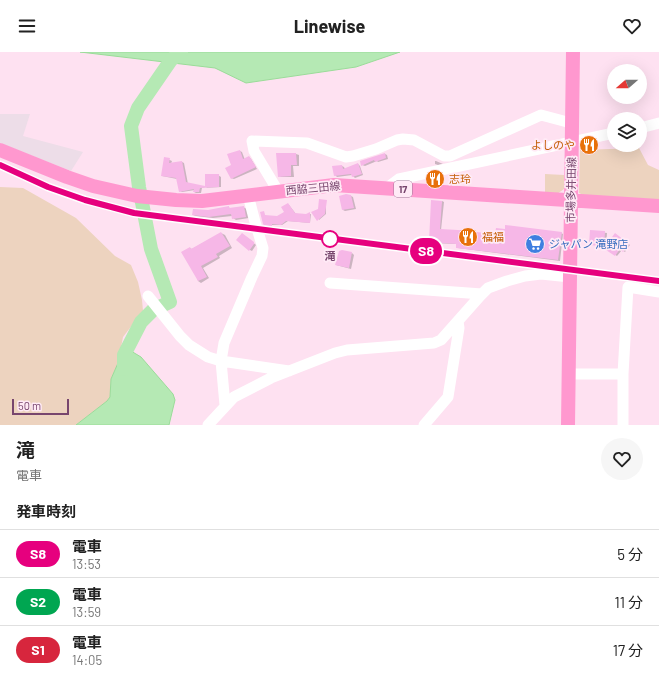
<!DOCTYPE html>
<html lang="ja">
<head>
<meta charset="utf-8">
<style>
  :root { --surface:#fff; --page:#f6f6f6; --text:#222; --muted:#767676; --line:#e0e0e0 }
  body { margin:0; font-family:Barlow,"Noto Sans JP",sans-serif; background:var(--page); color:var(--text); height:100vh; display:flex; flex-direction:column; font-size:15px; white-space:nowrap }
  * { box-sizing:border-box; margin:0 }
  p { font-size:13px; color:var(--muted) }
  .icon { flex:none; width:22px; height:22px; fill:none; stroke:currentColor; stroke-width:2; stroke-linecap:round; stroke-linejoin:round }
  .map { position:relative; height:373px; overflow:hidden }
  .drawer { display:flex; flex-direction:column; background:var(--surface); flex:1 }
  .drawer>* { flex:none }
  .badge { padding:0 8px; border-radius:13px; font-size:14px; line-height:26px }
  .needle { width:26px; rotate:250deg }
  .fabs { position:absolute; left:607px; top:12px; display:grid; gap:8px }
  .fabs a { display:grid; place-items:center; width:40px; height:40px; border-radius:50%; background:var(--surface); box-shadow:0 4px 16px #0002; font-size:20px }
  .scale { position:absolute; left:12px; bottom:10px; width:57px; box-sizing:border-box; padding-left:4px; border:2px solid #78466e; border-top:0; font-size:11px; line-height:14px; white-space:nowrap; color:#78466e; -webkit-text-stroke:3px #ffeaf6; paint-order:stroke }
  .map>.badge { position:absolute; translate:-50% -50%; box-shadow:0 0 0 2px #fff }
  h2 { padding:0 16px; font-size:15px; line-height:36px }
  .round { display:grid; place-items:center; flex:none; width:42px; height:42px; border-radius:21px; background:var(--page) }
  .headline { display:flex; align-items:center; justify-content:space-between; height:68px; padding:0 16px }
  h1 { font-size:19px; font-weight:700; line-height:30px }
  ul { padding:0; list-style:none }
  li { display:flex; align-items:center; gap:12px; height:48px; padding:0 16px; border-top:1px solid var(--line) }
  li div { flex:1 }
  li b { display:block; font-size:15px }
  li em { font-style:normal }
  li .badge { min-width:44px; font-weight:700; text-align:center }
  header { display:flex; justify-content:space-between; align-items:center; height:52px; padding:0 16px; background:var(--surface); font-size:18px; font-weight:700 }
  .map>svg:first-child { display:block }
  .industrial { fill:#eddde8 }
  .green { fill:#edd3bf }
  .water { fill:#b5e9b4; stroke:#9adc99 }
  .shadow { fill:#0003 }
  .lines { fill:none; stroke-linecap:round; stroke-linejoin:round }
  .river { stroke:#b5e9b4; stroke-width:14 }
  .building { fill:#f6b7e7 }
  .minor { stroke:#fff; stroke-width:11 }
  .major { stroke:#ff98cf; stroke-width:14 }
  .rail-casing { stroke:#9fb9c9; stroke-width:4 }
  .rail { stroke:#ffeaf6; stroke-width:2.5; stroke-dasharray:8; stroke-linecap:butt }
  .line-casing { stroke:#fff; stroke-width:9 }
  .line { stroke:#e6007e; stroke-width:6 }
  .stop-dot { fill:#fff; stroke:#e6007e; stroke-width:2 }
  .labels { text-anchor:middle; stroke-width:3.5; stroke-linejoin:round; paint-order:stroke }
  .shield { fill:#ffeaf6; stroke:#a07797; stroke-width:1 }
  .shield-label { font-size:10px; font-weight:bold; fill:#78466e }
  .food-label { font-size:11px; fill:#c56008; stroke:#ffeaf6; text-anchor:start }
  .street-label { font-size:11px; fill:#78466e; stroke:#ffeaf6 }
  .shop-label { font-size:11px; fill:#366cbe; stroke:#ffeaf6; text-anchor:start }
  .stop-label { font-size:11px; font-weight:bold; fill:#78466e; stroke:#ffeaf6 }
</style>
</head>
<body>
<header><svg class="icon" aria-label="menu" viewBox="0 0 24 24"><path d="M4 6h16M4 12h16M4 18h16"/></svg>Linewise<svg class="icon" aria-label="heart" viewBox="0 0 24 24"><path d="M12 20l-8-8c-3-5 5-10 8-4 3-6 11-1 8 4z"/></svg></header>
<div class="map">
<svg width="659" height="373" viewBox="0 0 659 373">
  <rect width="100%" height="100%" fill="#fee1f1"/>
  <path class="industrial" d="M0 62H30L23 84 83 100 71 119 0 91Z"/>
  <path class="green" d="M639 96 648 113 659 118V148L583 143 579 141 580 98Z
    M545 122 564 123V137L557 142 545 140Z
    M0 135 23 136 76 166 115 204 131 213 138 230 142 248 143 259 123 285 118 311 111 327 110 345 107 349 76 373H0Z"/>
  <path class="water" d="M80 0H400L356 15 246 31 215 16Z
    M121 295 129 301 131 299 141 305 173 342 175 348 169 373H76L107 349 110 345 111 327 118 311Z"/>
  <path class="shadow" d="M240 99 242 100 245 108 249 105 251 107 257 117 234 127 231 126Z
    M277 102H296L299 103V114H293L294 125H281L279 124Z
    M385 102 387 103 388 107 378 110 377 109 365 114 362 113Z
    M165 106 172 109 171 112 182 110 184 111 188 132 206 136 218 123 221 125V135L202 136 201 141H196L194 140 195 138 182 140 180 139 177 127 162 124Z
    M435 109H436L443 112 438 113 435 112Z
    M358 112 360 114 363 123 355 126 352 123 337 125 335 123 342 114 344 115 345 117Z
    M438 127 442 129 441 133 436 132 432 130V128Z
    M351 144 353 145 356 157 345 159 343 158Z
    M326 149V162L319 168V157Z
    M442 149 444 150 441 178 496 183 561 181 563 182 560 209 458 196 457 192 432 191 430 190Z
    M289 153 296 162 306 163 311 162 310 171 288 169 282 173H266L264 160 265 164 277 165 285 160Z
    M228 155 232 157 243 155 247 157 249 166 236 168 233 166 232 164 213 166 196 164 193 163Z
    M591 179 607 181 606 195 615 182 630 193 625 200 622 198 617 204 603 194 590 192Z
    M221 181 225 183 232 196 219 204 220 206 203 216 209 226 201 231 198 229 190 196 192 197Z
    M245 184 256 193 252 199 250 198Z
    M352 201 354 203 351 217 336 213Z"/>
  <g class="lines">
    <path class="river" d="M159 255 170 250 151 197 139 135 131 74 138 56 171 8 181 0
      M124 317V303L141 270 154 257"/>
  </g>
  <path class="building" d="M240 98 243 107 249 104 256 115 231 127 225 116 231 113 227 102Z
    M276 101H296L297 113H291V124L278 125Z
    M385 101 386 106 375 110 374 108 361 114 360 109Z
    M164 105 170 106 169 111 182 109 186 130 205 134V122H219V135L200 136 199 140H193L194 137 179 140 176 126 161 124Z
    M358 111 362 122 352 125 351 122 334 124 332 114 342 113 343 117Z
    M346 142 351 143 354 156 342 158 339 144Z
    M319 147 327 148 325 162 317 169 311 160 318 157Z
    M431 148 442 149 440 177 458 178 495 182 496 176 505 177V173L562 180 558 208 456 196V192L429 190Z
    M288 151 295 161 306 162 310 160V171L286 169 281 173 272 172V174L264 173 263 172 260 160 264 159 265 163 277 164 284 160 281 155Z
    M229 154V156L244 154 246 165 232 167 231 162 209 165 192 163 193 157 208 158Z
    M590 178 605 179 604 196 615 181 629 192 623 200 620 197 615 204 600 194 589 193Z
    M221 180 230 194 216 202 218 205 201 214 207 225 198 229 181 200 190 195 191 197Z
    M242 181 254 190V192L249 199 236 188Z
    M342 198 352 200 349 216 335 213 339 199Z"/>
  <g class="lines">
    <path class="minor" d="M640 76 659 71
      M387 136 399 127 614 81
      M278 139 254 99 252 89 307 91 346 105 353 104 376 97 397 88 403 87 414 88 444 104H450L541 63 571 71
      M330 231 482 242
      M148 244 180 284 189 293 208 305 221 309 289 319
      M569 322H623
      M225 353 221 309 224 291 252 225 262 204 263 196 255 170 248 143
      M208 373 234 345 271 326 335 301 347 298 434 291 441 288 480 244 488 236 507 229 525 224 541 222 570 225
      M424 373 448 345 459 276 458 269
      M623 373V322L628 235 659 240"/>
    <path class="major" d="M0 98 67 125 93 134 137 144 176 148 202 149 334 133 659 154
      M568 373 573 0"/>
    <g class="rail-casing">
      <path id="rail" d="M0 113 48 135 85 149 134 161 659 229"/>
    </g>
    <use href="#rail" class="rail"/>
  </g>
  <g class="lines">
    <g class="line-casing">
      <path id="line" d="M0 113 48 135 85 148 134 161 659 229"/>
    </g>
    <use href="#line" class="line"/>
  </g>
  <defs>
    <g id="restaurant-disc" transform="scale(1)"><circle r="9.5" fill="#e8710a" stroke="#ffeaf6"/><path d="M-5-6h1v4h1v-4h1v4h1v-4h1v5L-1.5 .5V6h-2V.5L-5-1ZM5-6V6H3V1.5H1.5Q1.5-4 5-6Z" fill="#fff"/></g>
    <g id="supermarket-disc" transform="scale(1)"><circle r="9.5" fill="#3f7fe0" stroke="#ffeaf6"/><path d="M-6-5.5h2.5l.6 2H6L4.5 2H-2.5L-4.4-4H-6ZM-1.5 3.2a1.3 1.3 0 1 0 .1 0ZM3 3.2a1.3 1.3 0 1 0 .1 0Z" fill="#fff"/></g>
  </defs>
  <g fill-rule="evenodd">
    <use href="#restaurant-disc" x="589" y="93"/>
    <use href="#restaurant-disc" x="435" y="127"/>
    <use href="#restaurant-disc" x="468" y="185"/>
    <use href="#supermarket-disc" x="535" y="192"/>
  </g>
  <circle class="stop-dot" cx="330" cy="187" r="8"/>
  <g class="labels">
    <rect class="shield" x="394" y="129" width="18" height="16" rx="3"/>
    <g class="shield-label">
      <text x="403" y="141">17</text>
    </g>
    <g class="food-label">
      <text x="575" y="97" text-anchor="end">よしのや</text>
      <text x="449" y="131">志玲</text>
      <text x="482" y="189">福福</text>
    </g>
    <g class="street-label">
      <text transform="translate(313 136) rotate(-5)" y="4">西脇三田線</text>
      <text transform="translate(571 138) rotate(-89)" y="4">市場多井田線</text>
    </g>
    <g class="shop-label">
      <text x="549" y="196">ジャパン 滝野店</text>
    </g>
    <g class="stop-label">
      <text x="330" y="208">滝</text>
    </g>
  </g>
</svg>
<div class="fabs">
<a><svg class="needle" viewBox="-14 -14 28 28"><path d="M0-13l5 13h-10z" fill="#e53935"/><path d="M0 13l5-13h-10z" fill="#767676"/></svg></a>
<a><svg class="icon" aria-label="layers" viewBox="0 0 24 24"><path d="M12 4l9 5-9 5-9-5zM3 14l9 5 9-5"/></svg></a>
</div>
<div class="scale">50 m</div>
<b class="badge" style="left:426px;top:199px;background:#e6007e;color:#fff">S8</b>
</div>
<section class="drawer">
<div class="headline"><div><h1>滝</h1><p>電車</p></div><a class="round"><svg class="icon" aria-label="heart" viewBox="0 0 24 24"><path d="M12 20l-8-8c-3-5 5-10 8-4 3-6 11-1 8 4z"/></svg></a></div>
<h2>発車時刻</h2>
<ul>
<li><span class="badge" style="background:#e6007e;color:#fff">S8</span><div><b>電車</b><p>13:53</p></div><em>5 分</em></li>
<li><span class="badge" style="background:#00a651;color:#fff">S2</span><div><b>電車</b><p>13:59</p></div><em>11 分</em></li>
<li><span class="badge" style="background:#d7263d;color:#fff">S1</span><div><b>電車</b><p>14:05</p></div><em>17 分</em></li>
</ul>
</section>
</body>
</html>
